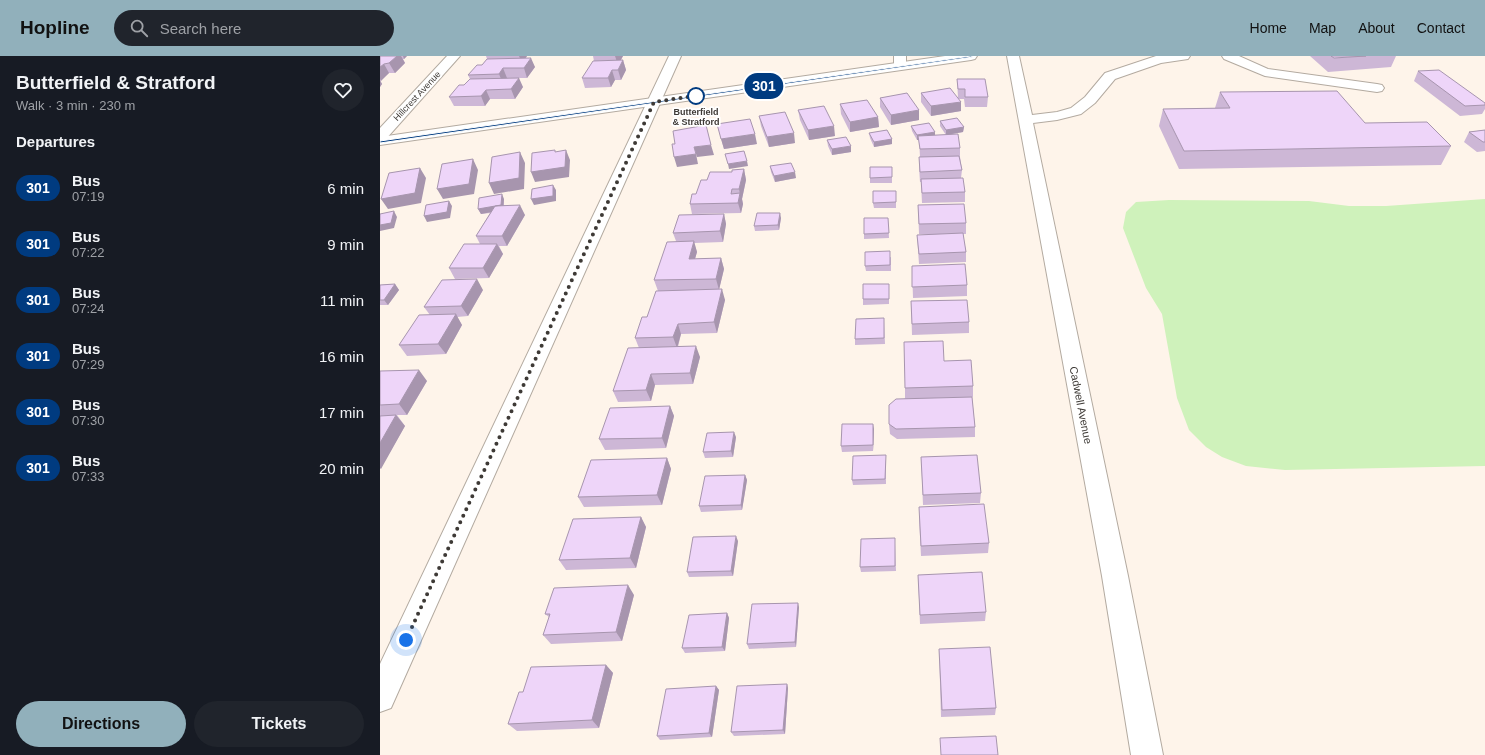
<!DOCTYPE html>
<html lang="en">
<head>
<meta charset="utf-8">
<style>
  :root { --surface:#171b24; --page:#20242c; --text:#f1f3f6; --muted:#9ea1a6; --accent:#91b0bb }
  body { margin:0; font-family:Helvetica,sans-serif; background:var(--page); color:var(--text); height:100vh; display:flex; flex-direction:column; font-size:15px; white-space:nowrap }
  * { box-sizing:border-box; margin:0 }
  p { font-size:13px; color:var(--muted) }
  .icon { flex:none; width:22px; height:22px; fill:none; stroke:currentColor; stroke-width:2; stroke-linecap:round; stroke-linejoin:round }
  .map { position:relative; flex:1; overflow:hidden }
  .side { display:flex; flex-direction:column; background:var(--surface); width:380px }
  .side>* { flex:none }
  .badge { padding:0 8px; border-radius:13px; font-size:14px; line-height:26px }
  .you { position:absolute; width:20px; height:20px; margin:-10px; border:3px solid #fff; border-radius:50%; background:#1a73e8; box-shadow:0 0 0 6px #1a73e833 }
  .map>.badge { position:absolute; translate:-50% -50%; box-shadow:0 0 0 2px #fff }
  h2 { padding:0 16px; font-size:15px; line-height:36px }
  .round { display:grid; place-items:center; flex:none; width:42px; height:42px; border-radius:21px; background:var(--page) }
  .overview { display:flex; align-items:center; justify-content:space-between; height:68px; padding:0 16px }
  h1 { font-size:19px; font-weight:700; line-height:30px }
  .button { display:flex; gap:8px; margin-top:auto; padding:8px 16px }
  .button a { flex:1; height:46px; border-radius:24px; background:var(--accent); color:#111; font-size:16px; font-weight:700; line-height:46px; text-align:center }
  .button a+a { background:var(--page); color:var(--text) }
  ul { padding:0; list-style:none }
  li { display:flex; align-items:center; gap:12px; height:56px; padding:0 16px }
  li div { flex:1 }
  li b { display:block; font-size:15px }
  li em { font-style:normal }
  li .badge { min-width:44px; font-weight:700; text-align:center }
  header { display:flex; align-items:center; gap:24px; box-sizing:border-box; height:56px; padding:0 20px; background:var(--accent); color:#111 }
  header strong { font-size:19px }
  nav { display:flex; gap:22px; margin-inline-start:auto; font-size:14px }
  .search { width:280px; height:36px; background:var(--page); display:flex; align-items:center; gap:10px; box-sizing:border-box; padding:0 14px; border-radius:22px; color:var(--muted); font-size:15px }
  main { display:flex; flex:1; min-height:0 }
  .map>svg:first-child { display:block }
  .green { fill:#cff2bb }
  .lines { fill:none; stroke-linecap:round; stroke-linejoin:round }
  .minor-casing { stroke:#b3aaa0; stroke-width:2 }
  .major-casing { stroke:#b3aaa0; stroke-width:2 }
  .minor { fill:#fff; fill-rule:evenodd }
  .major { fill:#fff; fill-rule:evenodd }
  .wall { fill:#cdb7d6 }
  .shaded-wall { fill:#a795ae }
  .building { fill:#eed5f9; stroke:#a795ae }
  .line { fill:#003b80; stroke:#fff }
  .walk { stroke:#3e3a36; stroke-width:4; stroke-dasharray:0 7.2 }
  .stop-dot { fill:#fff; stroke:#003b80; stroke-width:2 }
  .labels { text-anchor:middle; stroke-width:3.5; stroke-linejoin:round; paint-order:stroke }
  .far-street-label { font-size:9px; fill:#3e3a36; stroke:#fff }
  .far-stop-label { font-size:9px; font-weight:bold; fill:#3e3a36; stroke:#fff }
  .street-label { font-size:11px; fill:#3e3a36; stroke:#fff }
</style>
</head>
<body>
<header>
<strong>Hopline</strong>
<div class="search"><svg class="icon" aria-label="search" viewBox="0 0 24 24"><circle cx="10" cy="10" r="6"/><path d="M15 15l6 6"/></svg>Search here</div>
<nav><a>Home</a><a>Map</a><a>About</a><a>Contact</a></nav>
</header>
<main>
<section class="side">
<div class="overview"><div><h1>Butterfield &amp; Stratford</h1><p>Walk · 3 min · 230 m</p></div><a class="round"><svg class="icon" aria-label="heart" viewBox="0 0 24 24"><path d="M12 20l-8-8c-3-5 5-10 8-4 3-6 11-1 8 4z"/></svg></a></div>
<h2>Departures</h2>
<ul>
<li><span class="badge" style="background:#003b80;color:#fff">301</span><div><b>Bus</b><p>07:19</p></div><em>6 min</em></li>
<li><span class="badge" style="background:#003b80;color:#fff">301</span><div><b>Bus</b><p>07:22</p></div><em>9 min</em></li>
<li><span class="badge" style="background:#003b80;color:#fff">301</span><div><b>Bus</b><p>07:24</p></div><em>11 min</em></li>
<li><span class="badge" style="background:#003b80;color:#fff">301</span><div><b>Bus</b><p>07:29</p></div><em>16 min</em></li>
<li><span class="badge" style="background:#003b80;color:#fff">301</span><div><b>Bus</b><p>07:30</p></div><em>17 min</em></li>
<li><span class="badge" style="background:#003b80;color:#fff">301</span><div><b>Bus</b><p>07:33</p></div><em>20 min</em></li>
</ul>
<div class="button"><a>Directions</a><a>Tickets</a></div>
</section>
<div class="map">
<svg width="1105" height="699" viewBox="0 0 1105 699">
  <rect width="100%" height="100%" fill="#fef4ea"/>
  <path class="green" d="M1105 143V410L905 414 866 410 842 401 826 391 809 374 797 342 782 258 766 232 743 172 746 156 756 146 789 144 929 145 969 150H1006Z"/>
  <g class="lines">
    <g class="minor-casing">
      <path id="minor" d="M67 0H80L5 84 0 85V72Z
        M289 0H301L11 652 0 656V608Z
        M514 0H526V10L525 13H515L514 10Z
        M627 0H639L652 59 677 56 691 52 705 41 725 17 776 0H810L808 3 781 7 735 23 715 47 701 58 677 64 653 67 748 520 783 699H751L722 520Z
        M842 0H859L888 13 997 28 1002 29 1004 32 1002 35 997 36 885 20 844 3Z"/>
    </g>
    <g class="major-casing">
      <path id="major" d="M565 0H597L595 3 591 4 0 89V81Z"/>
    </g>
    <use href="#minor" class="minor"/>
    <use href="#major" class="major"/>
  </g>
  <path class="wall" d="M0 0H27L24 3H23L25 7 15 17H9L0 25 2 28 0 31Z
    M106 0H147L146 2 155 11 147 22H127L143 31 135 43H110L105 50H74L69 41 84 29 90 23 88 19 102 9 107 3Z
    M213 0H253H243L241 4H243L246 14 241 24H235L231 31 205 32 202 22 214 5Z
    M930 0H1016L1011 11 948 16Z
    M1038 15 1105 47V53L1102 58 1080 60 1034 25Z
    M577 23 608 41 607 51H585L584 43H579L581 55 551 60 541 46V37L578 42Z
    M840 36 985 67 1071 90 1061 109 799 113 779 70 783 53 835 52Z
    M500 42 539 64 511 69 500 51Z
    M460 48 498 61 499 71 470 76 461 58Z
    M418 54 455 80 429 84 420 64Z
    M379 60 415 87 389 91 381 70Z
    M560 65 584 71 583 76 567 79 580 92V101L582 114 581 122 585 136V146L542 147 541 126H540L539 111V101H540L539 84H537L532 75 531 70 555 79H566L560 70Z
    M337 68 377 88 344 93Z
    M1105 74V95L1097 96 1084 86 1089 76Z
    M489 77 512 83V88L494 91 490 82Z
    M447 84 471 96 452 99 448 90Z
    M390 110 416 122 395 126 391 116Z
    M512 111V127H490V122Z
    M364 113 366 124 362 143 363 148 361 157 312 158 310 148 327 124 352 116Z
    M516 135V152H494L493 147Z
    M124 143V149L145 159 127 190H119L123 198 109 222 75 223 69 212 100 188 96 180 110 157 101 158 98 153Z
    M538 149 586 167V178H583L586 196V206L539 208 537 179 557 178H539Z
    M344 158 346 168 343 186 314 187 317 196 315 203 341 202 344 213 339 233 345 244 337 277 301 278 298 291 320 301 313 328 275 329 271 345 238 346 233 335 259 292 255 282 267 261 278 235 274 224 296 185 293 177Z
    M401 162 399 174 375 175 374 170Z
    M508 162 509 182 484 183V178Z
    M511 201V215H486L485 210Z
    M532 210 587 229V240L533 242Z
    M15 228 19 234 8 249H0V229Z
    M509 233V248L483 249V243Z
    M103 234 88 260 77 261 82 269 66 298 27 300 19 289 50 259 44 251Z
    M531 245 589 266V277L532 279Z
    M504 262 505 288 475 289V283Z
    M564 305 593 330V341H592L595 371V381L517 383 510 378 509 368 525 342V332Z
    M0 315 47 325 27 359H17L25 370 0 413Z
    M290 350 294 360 286 392 225 394 219 383Z
    M494 373 493 395 462 396 461 390Z
    M356 381 353 401 325 402 323 396Z
    M541 401 601 437 600 447 543 449Z
    M287 402 291 413 282 449 204 451 198 441Z
    M506 404V428L473 429 472 424Z
    M365 419 367 424 362 454 321 456 319 450Z
    M261 461 266 471 256 512 186 514 179 504Z
    M539 461 609 487 608 497 541 500Z
    M358 485 353 520 309 521 307 516Z
    M515 487 516 515 481 516 480 511Z
    M538 519 606 556 605 565 540 568Z
    M254 539 242 585 171 588 163 579 169 561 165 558Z
    M419 551 416 591 369 593 367 588Z
    M347 557 349 562 345 595 305 597 302 592Z
    M559 593 616 652 615 659 561 661Z
    M226 609 233 617 219 672 137 675 128 668 143 636Z
    M407 628 408 632 405 678 354 680 351 676Z
    M336 630 339 634 332 681 280 684 277 680Z"/>
  <path class="shaded-wall" d="M17 0H21L25 7 15 17 9 7Z
    M23 0H27L24 3Z
    M139 0H147L142 7Z
    M235 0H243L238 9Z
    M151 2 155 11 147 22 144 12Z
    M243 4 246 14 241 24 238 14Z
    M4 8 9 17 1 25 0 23V11Z
    M123 12 127 22 123 28 119 18Z
    M232 14 235 24 231 31 228 22Z
    M139 22 143 31 135 43 131 33Z
    M0 24 2 28 0 31Z
    M106 34 110 43 105 50 101 40Z
    M581 46V55L551 60V50Z
    M539 54V64L511 69V59Z
    M498 61 499 71 470 76V66Z
    M454 70 455 80 429 84 428 74Z
    M584 71 583 76 566 79V74Z
    M555 76V81L538 80 539 84H537V79Z
    M414 77 415 87 389 91 387 81Z
    M375 78 377 88 344 93 341 83Z
    M512 83V88L494 91V86Z
    M331 89 334 99 317 101 314 91Z
    M471 90V96L452 99V93Z
    M186 94 190 104 189 121 155 126 151 116Z
    M140 96 145 107 144 133 114 138 109 127Z
    M316 98 318 108 297 111 294 101Z
    M93 103 98 114 94 138 63 143 57 133Z
    M367 105 368 110 349 113 348 108Z
    M40 112 46 122 41 147 8 153 1 143Z
    M364 113 366 124 362 143 363 148 361 157 358 147 360 138 359 133Z
    M415 116 416 122 395 126 394 120Z
    M173 129 176 134V145L154 149 151 143Z
    M122 138 124 143 123 154 101 158 98 153Z
    M69 145 72 150 70 162 47 166 44 160Z
    M140 149 145 159 127 190 122 180Z
    M14 155 17 161 14 172 0 175V169Z
    M400 157 401 162 399 174 398 169Z
    M344 158 346 168 343 186 340 175Z
    M314 185 317 196 312 213 309 203Z
    M117 188 123 198 109 222 103 212Z
    M341 202 344 213 339 234 336 223Z
    M97 223 103 234 88 260 81 250Z
    M15 228 19 234 8 249 4 244Z
    M342 233 345 244 337 277 334 266Z
    M76 258 82 269 66 298 58 288Z
    M298 268 301 278 297 292 293 281Z
    M316 290 320 301 313 328 310 317Z
    M39 314 47 325 27 359 19 348Z
    M271 318 275 329 271 345 266 334Z
    M290 350 294 360 286 392 282 382Z
    M16 359 25 370 1 413 0 412V387Z
    M493 368 494 373 493 395Z
    M354 376 356 381 353 401 351 395Z
    M287 402 291 413 282 449 277 439Z
    M365 419 367 424 362 454 361 449Z
    M261 461 266 471 256 512 250 502Z
    M356 480 358 485 353 520 351 515Z
    M248 529 254 539 242 585 236 576Z
    M418 547 419 551 416 591 415 586Z
    M347 557 349 562 345 595 342 591Z
    M226 609 233 617 219 672 212 664Z
    M407 628 408 632 405 678 403 674Z
    M336 630 339 634 332 681 329 677Z"/>
  <path class="building" d="M0 0H17L9 7 4 8 0 11Z
    M951 0H986L954 2Z
    M151 2 144 12H123L119 18 88 19 97 9H102L107 3Z
    M243 4 238 14H232L228 22H202L213 5Z
    M1059 14 1105 47V49L1085 50 1038 15Z
    M139 22 131 33 106 34 101 40 69 41 79 29H84L90 23Z
    M577 23H605L608 41H585V33H578Z
    M570 32 581 46 551 50 541 37Z
    M957 35 985 67 1047 66 1071 90 804 95 783 53 850 52 840 36Z
    M527 37 539 54 511 59 500 42Z
    M487 44 498 61 470 66 460 48Z
    M444 50 454 70 428 74 418 54Z
    M405 56 414 77 387 81 379 60Z
    M577 62 584 71 566 74 560 65Z
    M370 63 375 78 341 83 337 68Z
    M549 67 555 76 537 79 531 70Z
    M326 69 331 89 314 91 316 98 294 101 292 88H295L293 75Z
    M507 74 512 83 494 86 489 77Z
    M1105 74V86H1103L1089 76Z
    M578 78 580 92 540 93 538 80Z
    M466 81 471 90 452 93 447 84Z
    M175 94V96L186 94 185 111 151 116 152 97Z
    M364 95 367 105 348 108 345 98Z
    M140 96 139 122 109 127 112 101Z
    M579 100 582 114 540 116 539 101Z
    M93 103 89 128 57 133 62 108Z
    M411 107 415 116 394 120 390 110Z
    M490 111H512V121L490 122Z
    M40 112 35 137 1 143 9 117Z
    M364 113 359 133H352L351 138 360 137 358 147 310 148 312 138H316L321 124H327L330 116H352V114Z
    M583 122 585 136 542 137 541 123Z
    M173 129V140L151 143 152 133Z
    M493 135H516V146L493 147Z
    M122 138 121 149 98 153 99 142Z
    M69 145 67 156 44 160 46 149Z
    M584 148 586 167 539 168 538 149Z
    M140 149 122 180H96L115 150Z
    M14 155 11 167 0 169V158Z
    M377 157H400L398 169 374 170Z
    M344 158 340 175 293 177 299 159Z
    M484 162H508L509 177 484 178Z
    M583 177 586 196 539 198 537 179Z
    M314 185 309 203 341 202 336 223 274 224 287 186Z
    M84 188H117L103 212H69Z
    M510 195V209L485 210V196Z
    M585 208 587 229 532 231V210Z
    M97 223 81 250 44 251 62 224Z
    M15 228 4 244H0V229Z
    M483 228H509V243H483Z
    M342 233 334 266 298 268 293 281 255 282 262 261H267L276 235Z
    M587 244 589 266 532 268 531 245Z
    M76 258 58 288 19 289 39 259Z
    M504 262V282L475 283 476 263Z
    M563 285 564 305 591 304 593 330 525 332 524 286Z
    M316 290 310 317 271 318 266 334 233 335 248 292Z
    M39 314 19 348 0 349V315Z
    M592 341 595 371 516 373 509 368V349L516 343Z
    M290 350 282 382 219 383 230 352Z
    M16 359 0 387V360Z
    M462 368H493V389L461 390Z
    M354 376 351 395 323 396 327 377Z
    M506 399 505 423 472 424 473 400Z
    M597 399 601 437 543 439 541 401Z
    M287 402 277 439 198 441 211 404Z
    M365 419 361 449 319 450 325 420Z
    M604 448 609 487 541 490 539 451Z
    M261 461 250 502 179 504 193 463Z
    M356 480 351 515 307 516 313 481Z
    M515 482V510L480 511 481 483Z
    M602 516 606 556 540 559 538 519Z
    M248 529 236 576 163 579 170 558H165L174 532Z
    M418 547 415 586 367 588 372 548Z
    M347 557 342 591 302 592 309 559Z
    M610 591 616 652 562 654 559 593Z
    M226 609 212 664 128 668 139 636H143L151 611Z
    M407 628 403 674 351 676 357 630Z
    M336 630 329 677 277 680 286 633Z
    M616 680 618 699H561L560 682Z"/>
  <path class="line" d="M591 0 593 1 0 87V85Z"/>
  <g class="lines">
    <path class="walk" d="M26 584 274 46 321 39 316 40"/>
  </g>
  <circle class="stop-dot" cx="316" cy="40" r="8"/>
  <g class="labels">
    <g class="far-street-label">
      <text transform="translate(37 40) rotate(-47)" y="3">Hillcrest Avenue</text>
    </g>
    <g class="far-stop-label">
      <text x="316" y="59">Butterfield<tspan x="316" dy="10">&amp; Stratford</tspan></text>
    </g>
    <g class="street-label">
      <text transform="translate(701 349) rotate(79)" y="4">Cadwell Avenue</text>
    </g>
  </g>
</svg>
<div class="you" style="left:26px;top:584px"></div>
<b class="badge" style="left:384px;top:30px;background:#003b80;color:#fff">301</b>
</div>
</main>
</body>
</html>
